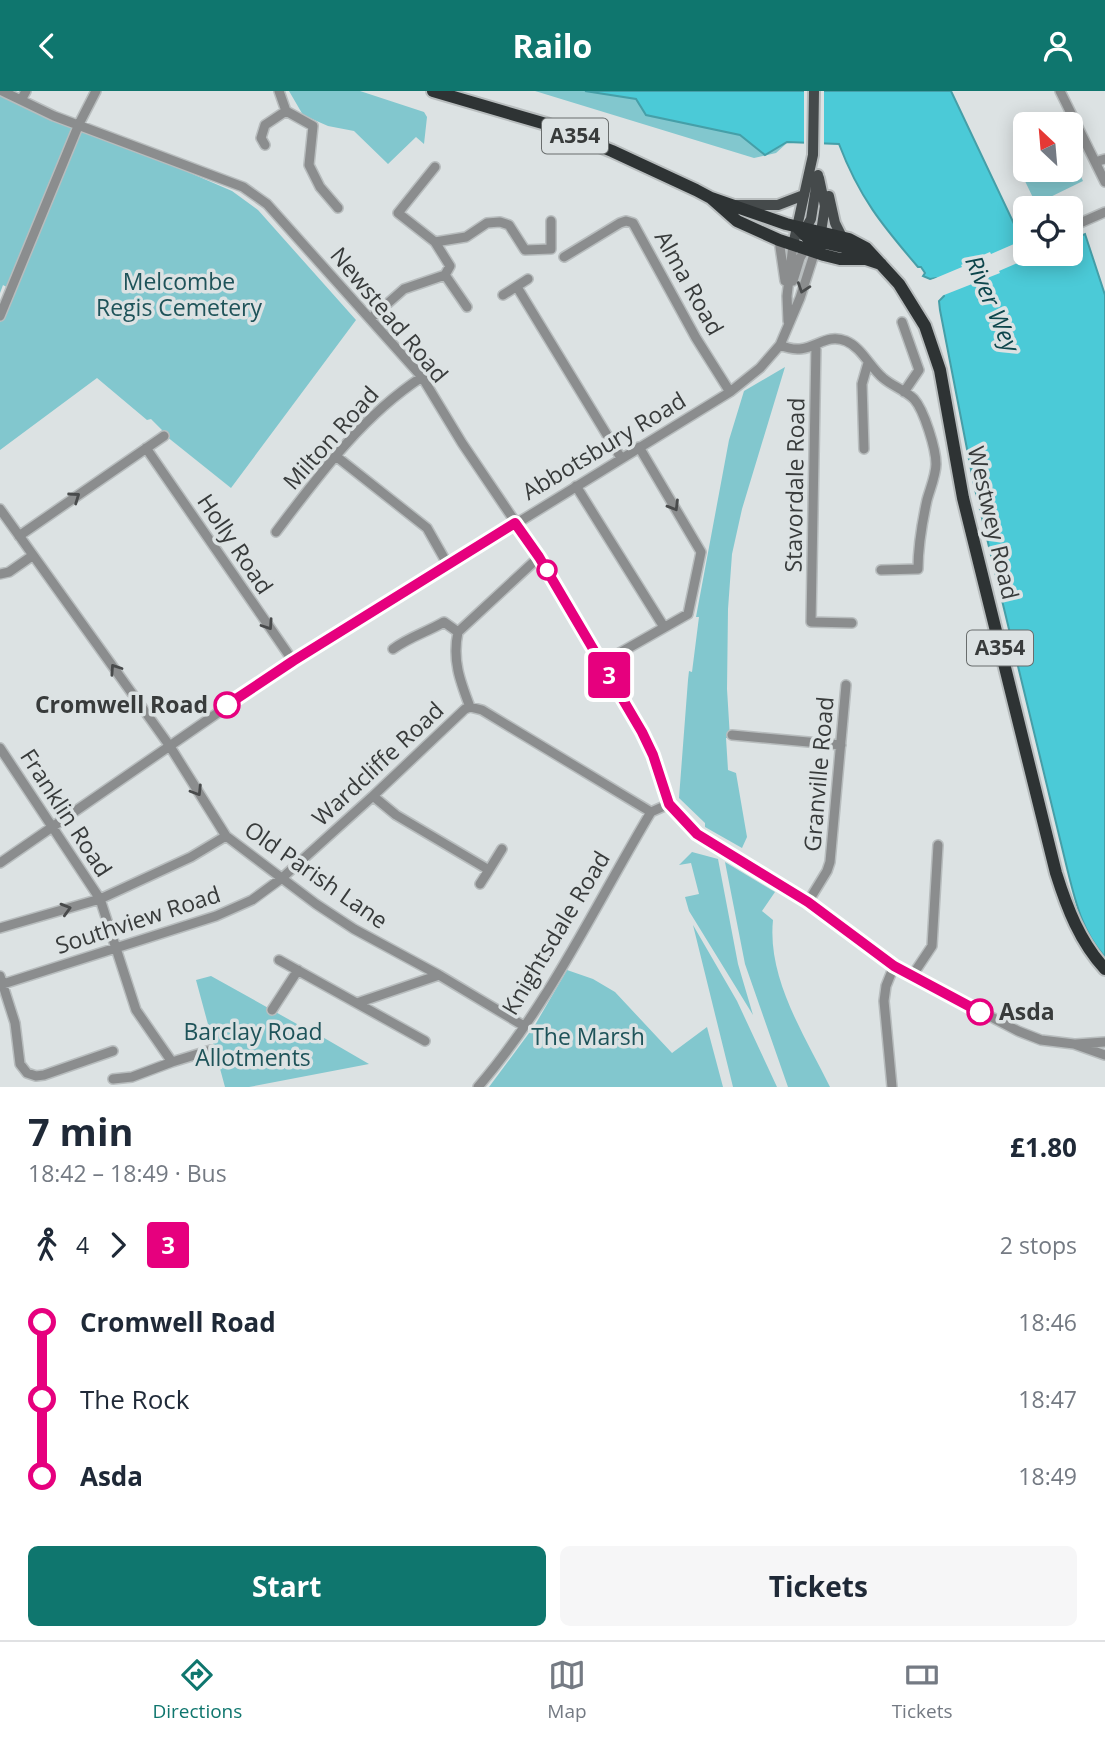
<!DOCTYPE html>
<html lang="en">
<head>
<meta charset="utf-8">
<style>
  :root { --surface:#fff; --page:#f6f6f7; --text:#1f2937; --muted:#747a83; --line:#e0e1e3; --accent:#0f766e }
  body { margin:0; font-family:"Open Sans",sans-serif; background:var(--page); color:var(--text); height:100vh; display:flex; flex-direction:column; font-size:26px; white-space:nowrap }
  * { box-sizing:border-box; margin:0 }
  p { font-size:23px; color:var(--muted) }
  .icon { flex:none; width:38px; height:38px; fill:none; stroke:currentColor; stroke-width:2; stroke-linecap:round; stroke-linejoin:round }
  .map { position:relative; height:996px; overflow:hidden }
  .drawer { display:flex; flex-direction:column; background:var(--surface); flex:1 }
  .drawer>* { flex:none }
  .badge { padding:0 14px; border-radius:5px; font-size:24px; line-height:46px }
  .needle { width:46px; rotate:334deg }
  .tools { position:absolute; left:1013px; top:21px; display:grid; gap:14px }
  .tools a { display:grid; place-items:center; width:70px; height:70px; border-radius:10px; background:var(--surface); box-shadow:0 4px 18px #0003; font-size:35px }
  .map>.badge { position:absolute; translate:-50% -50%; box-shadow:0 0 0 4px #fff }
  .legs { display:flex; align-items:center; gap:10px; height:77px; padding:0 28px; font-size:23px }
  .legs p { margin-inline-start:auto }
  .summary { display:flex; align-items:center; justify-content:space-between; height:119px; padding:0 28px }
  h1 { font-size:38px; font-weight:700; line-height:52px }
  .primary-button { display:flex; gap:14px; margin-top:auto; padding:14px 28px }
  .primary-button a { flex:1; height:80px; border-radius:10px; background:var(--accent); color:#fff; font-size:28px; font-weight:700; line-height:80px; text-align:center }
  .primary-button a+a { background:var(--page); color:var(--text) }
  ul { padding:0 28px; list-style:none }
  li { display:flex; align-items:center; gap:24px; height:77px; font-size:26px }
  li i { display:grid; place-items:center; width:10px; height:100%; margin:0 9px; background:currentColor }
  li i::after { content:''; width:18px; height:18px; margin:-9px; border:5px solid; border-radius:50%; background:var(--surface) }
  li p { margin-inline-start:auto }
  li:first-child i { background:linear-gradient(#0000 50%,currentColor 0) }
  li:last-child i { background:linear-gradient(currentColor 50%,#0000 0) }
  header { display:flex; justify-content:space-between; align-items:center; height:91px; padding:0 28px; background:var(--accent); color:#fff; font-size:32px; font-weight:700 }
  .tabs { display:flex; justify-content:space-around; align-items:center; height:98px; border-top:2px solid var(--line); background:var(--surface); font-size:19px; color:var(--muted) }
  .tabs a { display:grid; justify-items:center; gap:4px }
  .tabs .on { color:var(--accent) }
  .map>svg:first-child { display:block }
  .green { fill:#82c7ce }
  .water { fill:#4bcad7; stroke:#459fa8; stroke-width:2 }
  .pier { fill:#dce2e3 }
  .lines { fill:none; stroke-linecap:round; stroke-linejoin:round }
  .minor-casing { stroke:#b8bdbe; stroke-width:12 }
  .major-casing { stroke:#b8bdbe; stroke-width:14 }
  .highway-casing { stroke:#b8bdbe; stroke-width:16 }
  .minor { stroke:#8b8d8e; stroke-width:9 }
  .major { stroke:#454a4b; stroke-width:10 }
  .highway { stroke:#2e3334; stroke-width:12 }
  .oneway { stroke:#494b4c }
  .line-1-casing { stroke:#fff; stroke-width:16 }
  .line-1 { stroke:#e6007e; stroke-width:10 }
  .stop-1-dot { fill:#fff; stroke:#e6007e; stroke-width:3.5 }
  .labels { text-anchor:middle; stroke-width:7; stroke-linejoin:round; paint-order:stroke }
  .shield { fill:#dce2e3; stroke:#696d6d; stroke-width:2 }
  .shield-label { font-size:21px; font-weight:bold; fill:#383b3b }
  .park-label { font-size:23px; fill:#1e5359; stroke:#dce2e3 }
  .street-label { font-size:23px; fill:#383b3b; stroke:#dce2e3 }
  .stop-label { font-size:23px; font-weight:bold; fill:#383b3b; stroke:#dce2e3; text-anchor:end }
  .water-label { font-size:24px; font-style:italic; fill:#0d464c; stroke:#dce2e3 }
</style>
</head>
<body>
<header><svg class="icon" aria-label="back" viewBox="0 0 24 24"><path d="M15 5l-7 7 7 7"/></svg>Railo<svg class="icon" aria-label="person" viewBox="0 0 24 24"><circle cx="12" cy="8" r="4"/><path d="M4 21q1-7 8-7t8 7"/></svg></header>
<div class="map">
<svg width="1105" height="996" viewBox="0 0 1105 996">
  <rect width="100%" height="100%" fill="#dce2e3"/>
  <path class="green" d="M289 0H360L424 21 427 26 424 53 416 46 388 73 354 40 328 35 303 24Z
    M535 0H585L636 8 646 24 740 44 765 64 789 0 787 52 776 62 754 67Z
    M0 4 21 9 232 100 258 119 356 229 231 397 161 341 162 339 151 328 147 329 97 287 0 359V231L14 200 3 194 0 202Z
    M1025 59 1026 79H1071V65L1083 90 1036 113 1013 65Z
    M785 276 742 418 732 463 728 518 727 598 730 647H726L728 679 736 682 747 746 742 757 705 736V732L679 707 688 589 689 580 692 581 699 526H696L729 349 744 300Z
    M692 761 718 768 738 873 753 924 689 820 685 806 699 803 691 772 679 774Z
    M725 771 775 801 762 820 773 829C767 888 805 945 830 996H788L745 873Z
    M693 834 737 910 777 996H733Z
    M567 879 593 888 615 901 672 962 707 936 723 996H489L535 934Z
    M211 885 297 933 290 944 299 949 307 937 369 973 249 996H225L196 889Z"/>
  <path class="water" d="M585 0H951L1015 135 1023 145 1020 149 1029 168 1041 163H1071V149L1085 143 1105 204V866C1082 841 1075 809 1067 777L974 394 940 219 939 210 944 205 936 187 930 188 923 185 925 182 921 176H918C882 134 859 106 839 53L787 51 765 64 740 44 646 24 636 8Z"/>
  <path class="pier" d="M804 0H824V56L804 55Z
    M1023 149 1026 163H1030L1031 166 999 180 1000 182 939 206 931 189 962 176 961 174 967 171 969 173 984 166 983 164 990 161 991 163Z"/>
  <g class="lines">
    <g class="minor-casing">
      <path id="minor" d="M2 0 54 25 243 96 267 113 422 286 462 352 539 466 642 641 653 664 669 713 697 743 808 811 894 875 1018 940 1041 949 1074 953 1105 964
        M279 0 286 20
        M1060 0 1105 91
        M21 9 26 0
        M286 20 313 35 309 74 320 96 338 117
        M265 54 261 47 265 34 286 20
        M1095 71 1105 68
        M1071 136 1105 121
        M779 149 785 190
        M435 151 466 146 487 132 500 131 509 134 525 159 551 158V130
        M564 166 620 132 626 130 633 132 696 247 730 301
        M445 184 467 216
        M793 190 800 167 807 155
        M517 196 621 367
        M503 204 528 188
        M0 225 79 33 96 0
        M370 228 404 198 445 184 450 175 435 151 398 122 435 76
        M788 230 787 205 793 154
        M902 231 919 279 904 301
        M780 254C812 268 821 240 846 250 861 256 870 276 883 287 892 295 905 299 914 308 924 319 936 358 936 373 936 384 930 398 927 409 922 432 918 454 918 478L881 479
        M816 254 811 531 852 532
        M146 357 293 570
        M864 358 862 293 868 272
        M337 366 427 437 448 474
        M576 395 664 536
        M0 418 169 654 226 745 316 813 354 838 439 884 524 935
        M276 441C319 384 362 325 422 286
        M19 445 164 345
        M0 483 9 481 32 465
        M393 558C409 546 427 541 444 531L458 541
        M602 572 688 523 701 461 639 356
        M470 616C460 590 452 569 458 541L539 466
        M732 644 841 654
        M0 657 100 808 136 919 172 971 211 959
        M373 705 396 724 489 779 502 758
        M0 772 293 570 730 301 760 277 780 254 800 207 816 157
        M480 793 489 779
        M808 811 827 780 830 771 846 594
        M0 837 100 808 191 766 226 745
        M279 869 425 950
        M0 885 15 932 20 973 27 982 36 985 44 984 113 960
        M912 885 932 855 938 754
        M0 894 216 825 252 809 282 787 373 705 465 618 470 616 482 619 651 721
        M357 912 439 884
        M272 919 298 879
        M1076 953 1105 951
        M113 988 132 986 172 971
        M478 996C549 914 596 813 651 721L669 713
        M892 996 884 910 886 895 894 875"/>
    </g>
    <g class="major-casing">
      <path id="major" d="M819 87 825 115 821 141
        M829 105 835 132 842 146
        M736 114H778L804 104
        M802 144 811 128 818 84
        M793 154 813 64 814 0"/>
    </g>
    <g class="highway-casing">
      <path id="highway" d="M433 0 546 33 612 60 696 99 711 107 737 130 779 149 824 164 840 168H866L881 173
        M711 107 786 133 849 148 866 157 899 193 925 235 940 279 963 407 1056 782C1067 817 1080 851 1105 878
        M797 136 809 148 847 157 866 168"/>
    </g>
    <use href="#minor" class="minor"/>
    <use href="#major" class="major"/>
    <use href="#highway" class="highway"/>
  </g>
  <defs><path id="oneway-chevron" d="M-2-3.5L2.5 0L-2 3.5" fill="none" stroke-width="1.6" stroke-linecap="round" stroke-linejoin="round" transform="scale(1.75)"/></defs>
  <g class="oneway">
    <use href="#oneway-chevron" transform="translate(803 197) rotate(109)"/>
    <use href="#oneway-chevron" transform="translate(75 406) rotate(-35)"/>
    <use href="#oneway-chevron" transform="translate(674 415) rotate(59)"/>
    <use href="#oneway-chevron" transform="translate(268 534) rotate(56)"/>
    <use href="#oneway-chevron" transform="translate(115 578) rotate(-124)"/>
    <use href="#oneway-chevron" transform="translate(197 700) rotate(58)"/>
    <use href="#oneway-chevron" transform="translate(66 818) rotate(-16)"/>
  </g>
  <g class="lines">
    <g class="line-1-casing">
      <path id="line-1" d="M227 614 293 570 515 432 539 466 642 641 653 664 669 713 697 743 808 811 894 875 980 921"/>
    </g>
    <use href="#line-1" class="line-1"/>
  </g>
  <g class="stop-1-dot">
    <circle cx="547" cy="479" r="9"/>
    <circle cx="227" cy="614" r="12"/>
    <circle cx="980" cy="921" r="12"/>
  </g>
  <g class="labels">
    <g class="shield">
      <rect x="542" y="27.5" width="66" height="35" rx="5"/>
      <rect x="967" y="539.5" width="66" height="35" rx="5"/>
    </g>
    <g class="shield-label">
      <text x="575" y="52">A354</text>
      <text x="1000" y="564">A354</text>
    </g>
    <g class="park-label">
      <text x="179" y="199">Melcombe<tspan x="179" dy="26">Regis Cemetery</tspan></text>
      <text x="253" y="949">Barclay Road<tspan x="253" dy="26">Allotments</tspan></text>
      <text x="588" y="954">The Marsh</text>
    </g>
    <g class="street-label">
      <text transform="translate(689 192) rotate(61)" y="8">Alma Road</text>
      <text transform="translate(389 224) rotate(50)" y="8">Newstead Road</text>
      <text transform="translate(331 347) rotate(-48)" y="8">Milton Road</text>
      <text transform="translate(604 355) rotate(-31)" y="8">Abbotsbury Road</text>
      <text transform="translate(795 394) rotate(-89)" y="8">Stavordale Road</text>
      <text transform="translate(993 432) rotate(77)" y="8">Westwey Road</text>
      <text transform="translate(235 453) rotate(56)" y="8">Holly Road</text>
      <text transform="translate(378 673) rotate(-43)" y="8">Wardcliffe Road</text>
      <text transform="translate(819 683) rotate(-85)" y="8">Granville Road</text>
      <text transform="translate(66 722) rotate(57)" y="8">Franklin Road</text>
      <text transform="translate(316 784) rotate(35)" y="8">Old Parish Lane</text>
      <text transform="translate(138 829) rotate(-18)" y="8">Southview Road</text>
      <text transform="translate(556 842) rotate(-59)" y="8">Knightsdale Road</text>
    </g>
    <g class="stop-label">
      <text x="208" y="622">Cromwell Road</text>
      <text x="999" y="929" text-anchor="start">Asda</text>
    </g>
    <g class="water-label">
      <text transform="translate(992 213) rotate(67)" y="8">River Wey</text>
    </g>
  </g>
</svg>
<div class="tools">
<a><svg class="needle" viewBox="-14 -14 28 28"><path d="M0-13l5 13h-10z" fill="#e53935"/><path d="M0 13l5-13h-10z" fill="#747a83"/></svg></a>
<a><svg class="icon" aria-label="locate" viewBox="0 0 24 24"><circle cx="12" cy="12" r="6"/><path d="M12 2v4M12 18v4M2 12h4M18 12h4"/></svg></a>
</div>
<b class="badge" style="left:609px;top:584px;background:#e6007e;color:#fff">3</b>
</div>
<section class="drawer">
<div class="summary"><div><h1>7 min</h1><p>18:42 – 18:49 · Bus</p></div><b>£1.80</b></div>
<div class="legs"><svg class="icon" aria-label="walk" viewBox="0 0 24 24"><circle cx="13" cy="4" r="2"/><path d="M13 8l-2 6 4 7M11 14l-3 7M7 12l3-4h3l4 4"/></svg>4<svg class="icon" aria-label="forward" viewBox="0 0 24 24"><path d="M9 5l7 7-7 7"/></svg><b class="badge" style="background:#e6007e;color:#fff">3</b><p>2 stops</p></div>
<ul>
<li><i style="color:#e6007e"></i><b>Cromwell Road</b><p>18:46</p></li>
<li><i style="color:#e6007e"></i><span>The Rock</span><p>18:47</p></li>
<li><i style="color:#e6007e"></i><b>Asda</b><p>18:49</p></li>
</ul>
<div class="primary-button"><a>Start</a><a>Tickets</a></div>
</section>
<nav class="tabs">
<a class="on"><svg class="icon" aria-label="directions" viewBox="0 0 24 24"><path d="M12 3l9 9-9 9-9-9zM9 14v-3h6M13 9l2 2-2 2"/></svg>Directions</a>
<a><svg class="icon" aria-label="map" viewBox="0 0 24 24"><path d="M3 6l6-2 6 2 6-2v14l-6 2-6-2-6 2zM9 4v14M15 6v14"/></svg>Map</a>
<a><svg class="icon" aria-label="tickets" viewBox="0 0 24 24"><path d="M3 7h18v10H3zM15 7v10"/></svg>Tickets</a>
</nav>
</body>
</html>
